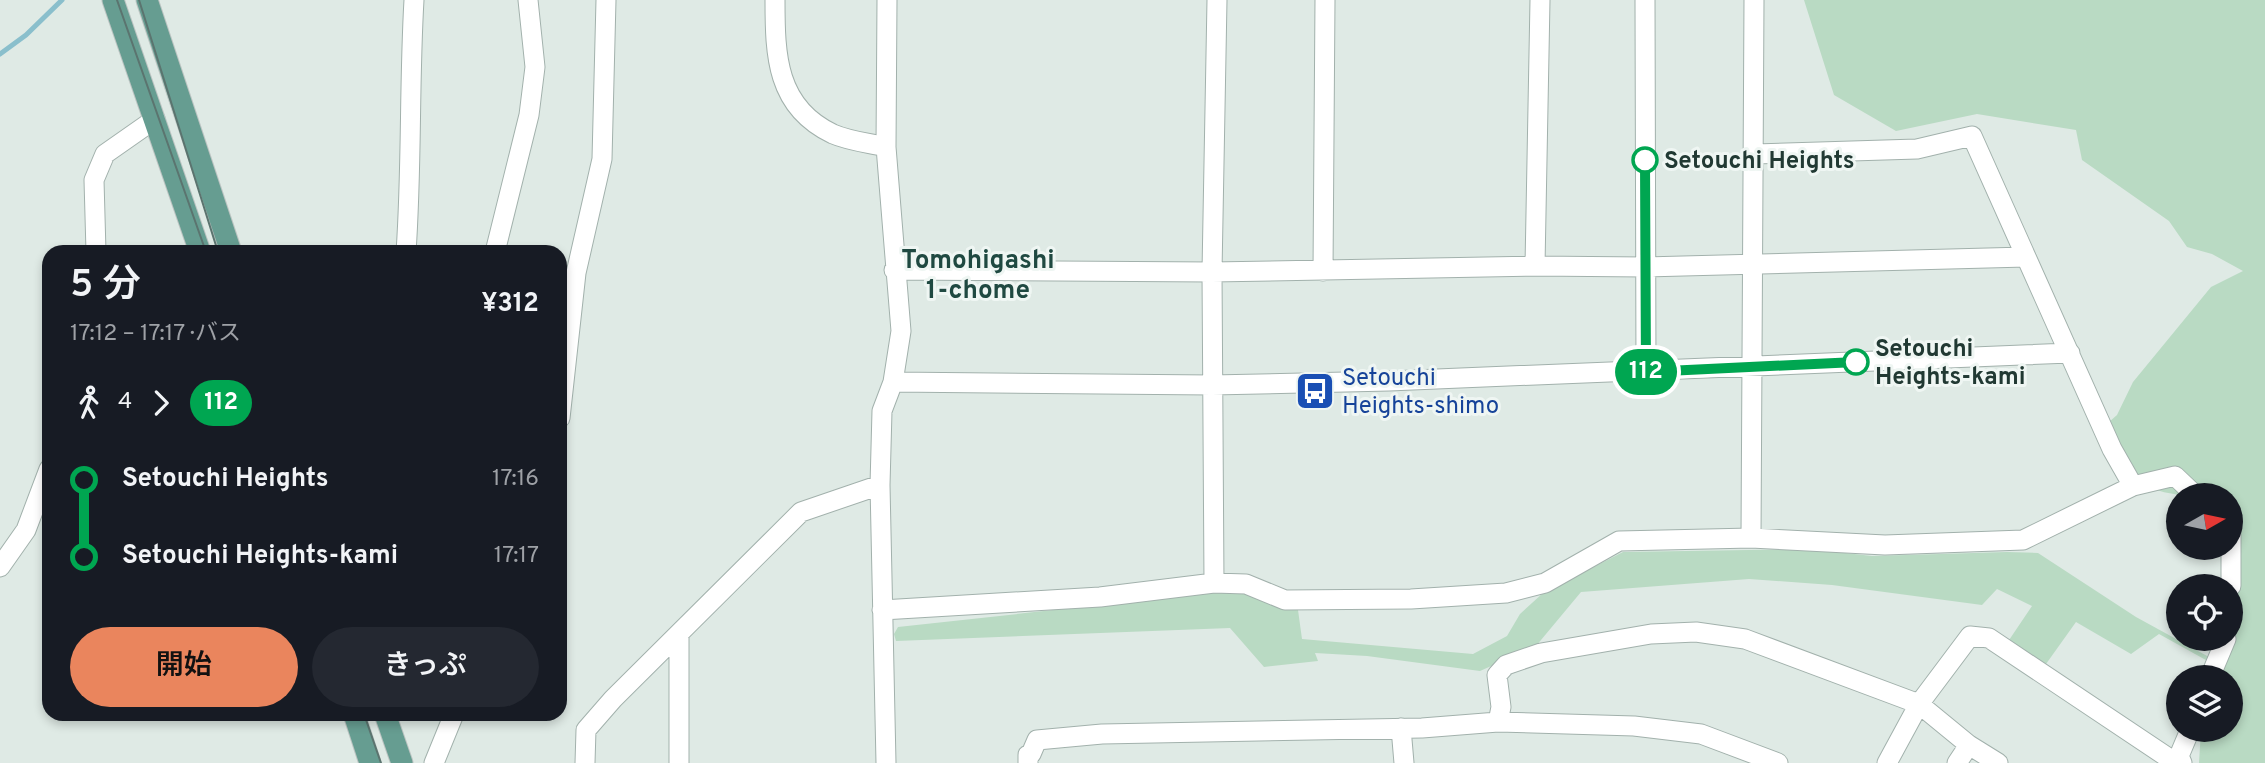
<!DOCTYPE html>
<html lang="ja">
<head>
<meta charset="utf-8">
<style>
  :root { --surface:#171b24; --page:#242831; --text:#f1f3f6; --muted:#9ea1a6; --accent:#ea855d }
  body { margin:0; font-family:Overpass,"Noto Sans JP",sans-serif; background:var(--page); color:var(--text); height:100vh; display:flex; flex-direction:column; font-size:26px; white-space:nowrap }
  * { box-sizing:border-box; margin:0 }
  p { font-size:23px; color:var(--muted) }
  .icon { flex:none; width:38px; height:38px; fill:none; stroke:currentColor; stroke-width:2; stroke-linecap:round; stroke-linejoin:round }
  .map { position:relative; flex:1; overflow:hidden }
  .side { position:absolute; left:42px; top:245px; width:525px; height:476px; display:flex; flex-direction:column; background:var(--surface); border-radius:21px; box-shadow:0 4px 10px #0003 }
  .side>* { flex:none }
  .badge { padding:0 14px; border-radius:23px; font-size:24px; line-height:46px }
  .needle { width:46px; rotate:81deg }
  .tools { position:absolute; left:2166px; top:483px; display:grid; gap:14px }
  .tools a { display:grid; place-items:center; width:77px; height:77px; border-radius:50%; background:var(--surface); box-shadow:0 4px 10px #0003; font-size:35px }
  .map>.badge { position:absolute; translate:-50% -50%; box-shadow:0 0 0 4px #fff }
  .legs { display:flex; align-items:center; gap:10px; height:77px; padding:0 28px; font-size:23px }
  .legs p { margin-inline-start:auto }
  .overview { display:flex; align-items:center; justify-content:space-between; height:119px; padding:0 28px }
  h1 { font-size:38px; font-weight:600; line-height:52px }
  .button { display:flex; gap:14px; margin-top:auto; padding:14px 28px }
  .button a { flex:1; height:80px; border-radius:42px; background:var(--accent); color:#111; font-size:28px; font-weight:600; line-height:80px; text-align:center }
  .button a+a { background:var(--page); color:var(--text) }
  ul { padding:0 28px; list-style:none }
  li { display:flex; align-items:center; gap:24px; height:77px; font-size:26px }
  li i { display:grid; place-items:center; width:10px; height:100%; margin:0 9px; background:currentColor }
  li i::after { content:''; width:18px; height:18px; margin:-9px; border:5px solid; border-radius:50%; background:var(--surface) }
  li p { margin-inline-start:auto }
  li:first-child i { background:linear-gradient(#0000 50%,currentColor 0) }
  li:last-child i { background:linear-gradient(currentColor 50%,#0000 0) }
  .map>svg:first-child { display:block }
  .green { fill:#b9dac3 }
  .lines { fill:none; stroke-linecap:round; stroke-linejoin:round }
  .stream { stroke:#8abfcc; stroke-width:5 }
  .minor-casing { stroke:#a2b1ac; stroke-width:21 }
  .primary-casing { stroke:#bcc4c2; stroke-width:23 }
  .minor { stroke:#fff; stroke-width:19 }
  .primary { stroke:#669d91; stroke-width:21 }
  .tram { stroke:#5b746f; stroke-width:2 }
  .line-1-casing { stroke:#fff; stroke-width:16 }
  .line-1 { stroke:#00a651; stroke-width:10 }
  .stop-1-dot { fill:#fff; stroke:#00a651; stroke-width:3.5 }
  .labels { text-anchor:middle; stroke-width:6; stroke-linejoin:round; paint-order:stroke }
  .stop-label { font-size:24px; font-weight:bold; fill:#213933; stroke:#eff6f3; text-anchor:start }
  .transit-label { font-size:24px; fill:#164399; stroke:#eff6f3; text-anchor:start }
  .neighbourhood-label { font-size:26px; font-weight:bold; fill:#1f4941; stroke:#eff6f3 }
</style>
</head>
<body>
<div class="map">
<svg width="2265" height="763" viewBox="0 0 2265 763">
  <rect width="100%" height="100%" fill="#dfeae5"/>
  <path class="green" d="M1804 0H2265V763H2199L2201 730H2231V677H2220L2222 669 2159 634 2131 654 2076 622 2046 664 2003 649 2032 606 1997 589 1982 605 1832 585 1749 579 1581 592 1536 646 1480 671 1367 656 1315 653 1318 661 1264 667 1230 628 896 641 894 634 898 627 1237 590 1298 610 1302 639 1473 654 1507 636 1520 614 1543 593 1623 552 1810 549 1872 556 2007 552 2038 553 2136 617 2209 657 2214 639H2231V495C2203 495 2157 501 2136 476 2124 462 2117 439 2109 422L2117 415 2133 382 2211 287 2243 271 2212 254 2187 247 2169 221 2082 160 2076 130 1977 114 1896 131 1834 95Z"/>
  <g class="lines">
    <path class="stream" d="M0 54 26 35 62 0"/>
    <g class="minor-casing">
      <path id="minor" d="M775 0C775 55 776 107 833 134 849 141 869 143 886 147
        M1645 0 1646 372
        M1755 154 1917 149 1972 136 2112 449 2133 486
        M96 252 94 180 105 154 155 119
        M406 252C412 168 409 84 414 0
        M495 252 529 115 535 67 528 0
        M1535 266 1540 0
        M894 270 1212 272 1535 266 1645 267 2026 257
        M1323 271 1325 0
        M893 382 1212 385 1389 381 2070 353
        M560 418 576 273 602 159 606 0
        M1751 538 1754 0
        M0 567 26 530 49 469
        M1214 583 1212 272 1217 0
        M2231 586V531
        M882 610 1100 597 1214 583 1246 584 1285 600 1411 599 1506 593 1545 583 1619 541 1751 538 1885 545 2023 540 2133 486 2175 476 2195 495
        M679 636V763
        M2210 677 2226 639
        M1498 722 1501 707 1497 675 1506 665 1541 653 1651 634 1696 632 1745 639 1919 704 1969 745 1998 763
        M1401 728 1404 763
        M434 763 454 714
        M585 763 586 730 613 699 801 512 880 485
        M886 763 880 485 882 411 893 382 901 331 886 147 887 0
        M1028 763V755L1031 754 1037 740 1102 734 1422 728 1498 722 1634 726 1701 734 1778 763
        M1887 763 1919 704 1970 636 1989 638 2176 763
        M1957 763 1969 745
        M2182 763 2179 756 2190 730"/>
    </g>
    <g class="primary-casing">
      <path id="primary" d="M113 0 200 252
        M147 0 231 252
        M354 714 370 763
        M385 714 402 763"/>
    </g>
    <use href="#minor" class="minor"/>
    <use href="#primary" class="primary"/>
    <path class="tram" d="M117 0 206 252
      M139 0 218 252
      M364 714 381 763"/>
  </g>
  <g class="lines">
    <g class="line-1-casing">
      <path id="line-1" d="M1645 160 1646 372 1856 362"/>
    </g>
    <use href="#line-1" class="line-1"/>
  </g>
  <defs>
    <g id="bus-square" transform="scale(2.0125)"><rect x="-9" y="-9" width="18" height="18" rx="4" fill="#1a4fb4" stroke="#eff6f3"/><path d="M-5-6H5V4H4V6H2V4H-2V6H-4V4H-5ZM-3.5-4V0h7V-4ZM-3.5 1.2v1.5H-2V1.2ZM2 1.2v1.5H3.5V1.2Z" fill="#fff"/></g>
  </defs>
  <g fill-rule="evenodd">
    <use href="#bus-square" x="1315" y="391"/>
  </g>
  <g class="stop-1-dot">
    <circle cx="1645" cy="160" r="12"/>
    <circle cx="1856" cy="362" r="12"/>
  </g>
  <g class="labels">
    <g class="stop-label">
      <text x="1664" y="168">Setouchi Heights</text>
      <text x="1875" y="356">Setouchi<tspan x="1875" dy="28">Heights-kami</tspan></text>
    </g>
    <g class="transit-label">
      <text x="1342" y="385">Setouchi<tspan x="1342" dy="28">Heights-shimo</tspan></text>
    </g>
    <g class="neighbourhood-label">
      <text x="978" y="268">Tomohigashi<tspan x="978" dy="30">1-chome</tspan></text>
    </g>
  </g>
</svg>
<div class="tools">
<a><svg class="needle" viewBox="-14 -14 28 28"><path d="M0-13l5 13h-10z" fill="#e53935"/><path d="M0 13l5-13h-10z" fill="#9ea1a6"/></svg></a>
<a><svg class="icon" aria-label="locate" viewBox="0 0 24 24"><circle cx="12" cy="12" r="6"/><path d="M12 2v4M12 18v4M2 12h4M18 12h4"/></svg></a>
<a><svg class="icon" aria-label="layers" viewBox="0 0 24 24"><path d="M12 4l9 5-9 5-9-5zM3 14l9 5 9-5"/></svg></a>
</div>
<b class="badge" style="left:1646px;top:372px;background:#00a651;color:#fff">112</b>
<section class="side">
<div class="overview"><div><h1>5 分</h1><p>17:12 – 17:17 · バス</p></div><b>¥312</b></div>
<div class="legs"><svg class="icon" aria-label="walk" viewBox="0 0 24 24"><circle cx="13" cy="4" r="2"/><path d="M13 8l-2 6 4 7M11 14l-3 7M7 12l3-4h3l4 4"/></svg>4<svg class="icon" aria-label="forward" viewBox="0 0 24 24"><path d="M9 5l7 7-7 7"/></svg><b class="badge" style="background:#00a651;color:#fff">112</b></div>
<ul>
<li><i style="color:#00a651"></i><b>Setouchi Heights</b><p>17:16</p></li>
<li><i style="color:#00a651"></i><b>Setouchi Heights-kami</b><p>17:17</p></li>
</ul>
<div class="button"><a>開始</a><a>きっぷ</a></div>
</section>
</div>
</body>
</html>
